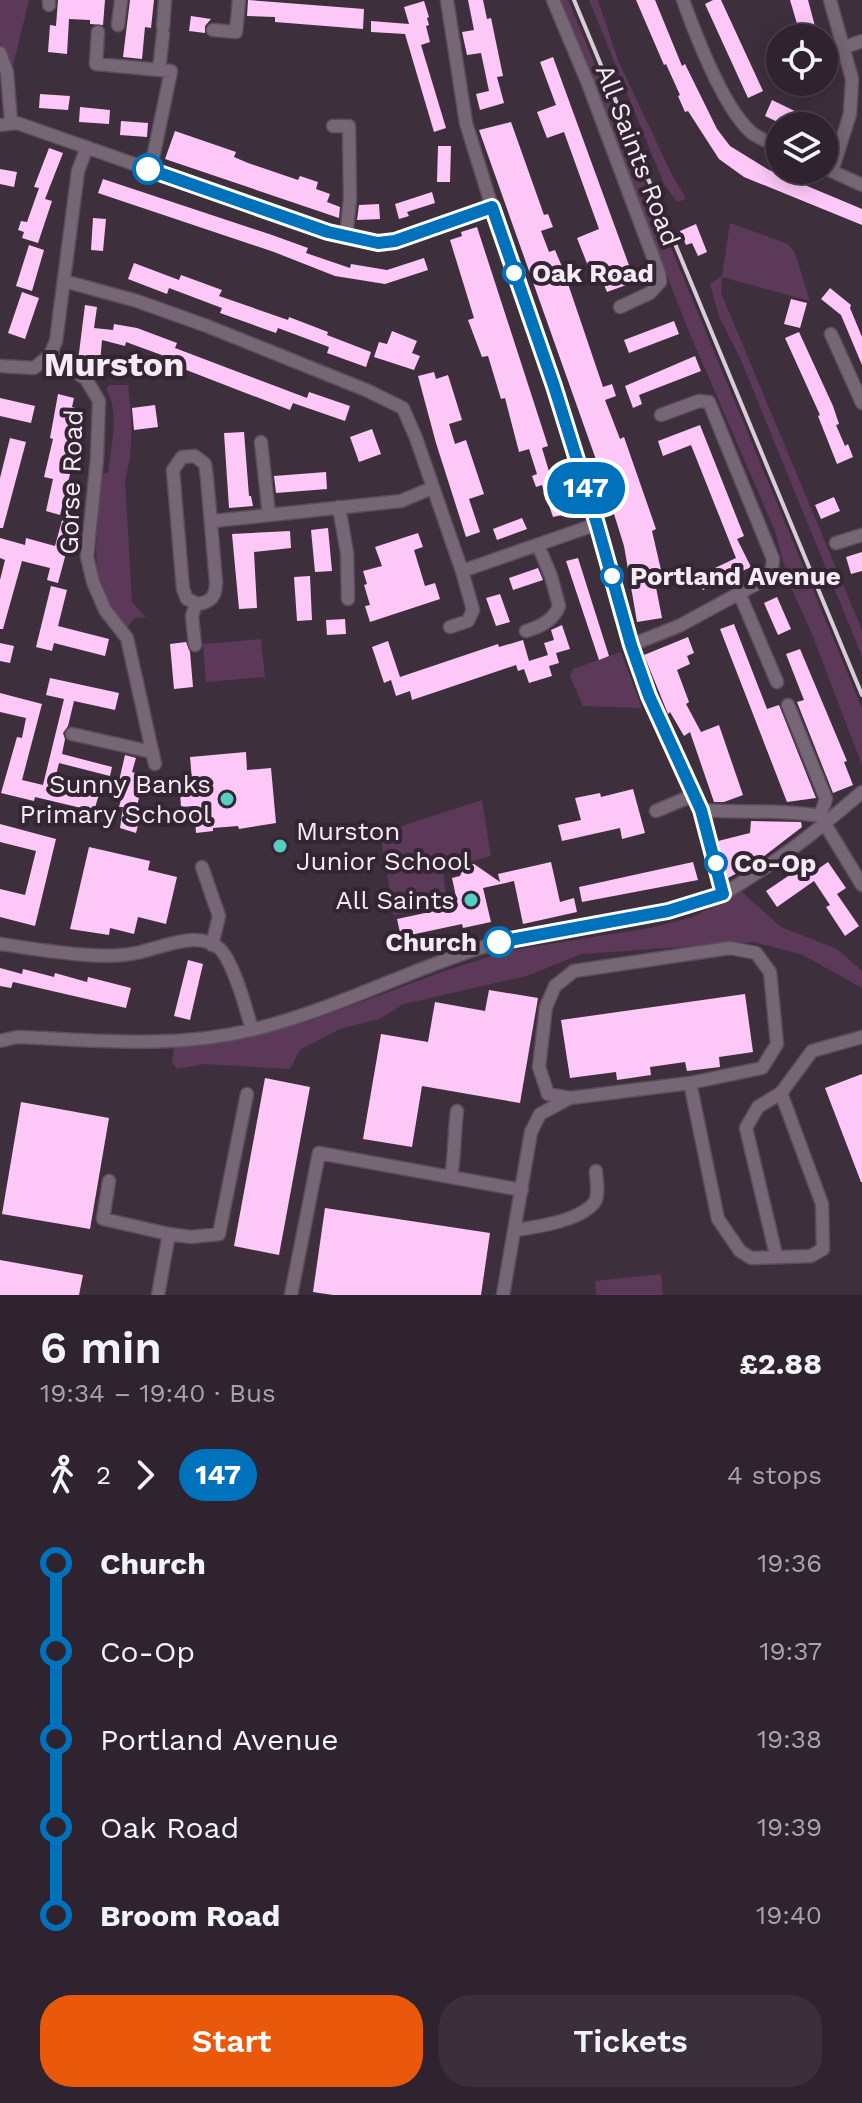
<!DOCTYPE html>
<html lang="en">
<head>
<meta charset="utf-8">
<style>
  :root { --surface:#2e232e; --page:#3a2f3a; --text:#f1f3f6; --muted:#a7a4aa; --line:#49404a; --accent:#ea580c }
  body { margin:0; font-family:"Work Sans",sans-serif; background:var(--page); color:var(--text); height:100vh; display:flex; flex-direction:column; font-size:30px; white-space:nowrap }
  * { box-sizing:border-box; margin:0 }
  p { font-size:26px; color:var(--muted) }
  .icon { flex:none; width:44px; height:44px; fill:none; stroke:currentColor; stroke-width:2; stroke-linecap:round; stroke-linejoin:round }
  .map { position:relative; height:1295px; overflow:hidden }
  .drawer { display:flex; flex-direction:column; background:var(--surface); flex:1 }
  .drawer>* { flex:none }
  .badge { padding:0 16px; border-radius:26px; font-size:28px; line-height:52px }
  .tools { position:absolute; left:766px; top:24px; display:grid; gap:16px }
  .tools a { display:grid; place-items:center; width:72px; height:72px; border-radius:50%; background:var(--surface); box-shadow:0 4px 20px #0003,0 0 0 2px var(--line); font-size:40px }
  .map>.badge { position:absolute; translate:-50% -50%; box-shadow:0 0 0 4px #fff }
  .legs { display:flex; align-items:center; gap:12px; height:88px; padding:0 40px; font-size:26px }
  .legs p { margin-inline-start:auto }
  .head { display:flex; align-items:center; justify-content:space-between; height:136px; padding:0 40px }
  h1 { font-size:44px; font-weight:600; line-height:60px }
  .primary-button { display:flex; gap:16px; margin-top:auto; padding:16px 40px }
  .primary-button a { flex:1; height:92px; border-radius:32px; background:var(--accent); color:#fff; font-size:32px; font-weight:600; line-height:92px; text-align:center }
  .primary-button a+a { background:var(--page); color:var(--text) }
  ul { padding:0 40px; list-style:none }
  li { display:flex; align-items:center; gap:28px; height:88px; font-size:30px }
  li i { display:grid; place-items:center; width:12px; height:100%; margin:0 10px; background:currentColor }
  li i::after { content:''; width:20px; height:20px; margin:-10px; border:6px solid; border-radius:50%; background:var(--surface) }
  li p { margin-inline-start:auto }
  li:first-child i { background:linear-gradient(#0000 50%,currentColor 0) }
  li:last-child i { background:linear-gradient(currentColor 50%,#0000 0) }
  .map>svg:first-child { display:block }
  .green { fill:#5c3959 }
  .building { fill:#fdc8f8 }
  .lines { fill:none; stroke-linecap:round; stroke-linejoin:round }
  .minor-casing { stroke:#5b4e5a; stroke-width:15 }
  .minor { stroke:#776675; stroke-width:12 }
  .rail { stroke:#d9ced8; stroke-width:4 }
  .line-1-casing { stroke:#fff; stroke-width:18 }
  .line-1 { stroke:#0072bc; stroke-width:12 }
  .stop-1-dot { fill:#fff; stroke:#0072bc; stroke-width:4 }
  .poi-dot { fill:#57cec2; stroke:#342533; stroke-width:3 }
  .labels { text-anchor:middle; stroke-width:8; stroke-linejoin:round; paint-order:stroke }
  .street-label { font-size:26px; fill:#f5ebf4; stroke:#342533 }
  .stop-label { font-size:26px; font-weight:bold; fill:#f5ebf4; stroke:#342533; text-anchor:start }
  .poi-label { font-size:26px; fill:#f5ebf4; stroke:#342533; text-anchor:end }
  .district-label { font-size:34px; font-weight:bold; fill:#f5ebf4; stroke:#342533 }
</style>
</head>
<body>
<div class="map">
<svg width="862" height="1295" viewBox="0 0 862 1295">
  <rect width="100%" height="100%" fill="#3e2f3d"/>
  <path class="green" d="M0 0H29L12 70 0 43Z
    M560 0H568L862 708V765L812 634 789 583 775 531 687 327Z
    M589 0H598L618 60 671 173 686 199 677 202 664 184Z
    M730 223 788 244 795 253 810 301 722 277 721 293 862 630V656L740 358 719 316 710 284 722 276Z
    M109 385H128C132 419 134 448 125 481L132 602 146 617 135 618 126 629 102 592 97 569 96 548 101 473H108C111 448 120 410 106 389Z
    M261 639 265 677 206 682 203 644Z
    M621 652 642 708 583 706 570 676 573 669Z
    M482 800 491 856 443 869 447 905 394 915 380 833Z
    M741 891 781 927 837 949 862 971V988L803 955 755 942 581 954 527 976 404 1004 379 1019 340 1029 300 1050 290 1069 204 1064 177 1069 172 1062 174 1048 247 1038 307 1022 445 971 507 951 650 928 693 917Z
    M661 1274 663 1295H596L595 1281Z"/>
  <path class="building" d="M58 0H105L103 25 90 24V20L69 19 67 54 48 52 50 25 56 26Z
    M130 0H154L151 28 145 27 142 59 123 57Z
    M248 0 364 9 363 29 275 22V17L247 16Z
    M468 0H483L487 19 491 18 503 76 497 77 504 103 480 110 476 94 489 91 481 53 467 55 462 32 474 30Z
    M636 0H655L682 66 685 64 717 129 730 146 769 170 862 209V225L744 177 719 159 688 111 685 112 678 96 680 95 666 64 664 65Z
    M713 0H721L763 91 748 98 705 4Z
    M790 0H808L816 30 800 34Z
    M424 1 429 17 427 18 429 25 426 26 430 42 421 45 446 128 434 132 405 34 371 32V21L409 24 404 7Z
    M191 16 211 19 205 26V33L189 31Z
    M553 57 630 268 635 266 640 280 607 292 599 272 590 271 577 238 599 229 564 132 547 138 537 112 556 105 540 62Z
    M40 94 70 96 68 110 39 108Z
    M772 100 826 126H786L765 116Z
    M80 107 110 110 109 124 79 122Z
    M121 121 148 123 147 137 120 135Z
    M511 122 544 215 548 214 553 227 541 231 549 252 555 250 563 269 603 387 612 384 616 396 605 400 620 439 624 437 656 529 652 531 661 570 653 572 662 618 637 622 624 546 605 485 479 130Z
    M175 131 236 152 234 157 248 163 298 180 300 176 318 182 316 189 330 194 327 202 340 207 339 218 165 159Z
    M438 146H451L450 182H437Z
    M49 148 63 153 45 199 52 201 38 243 22 238 24 232 18 230 21 221 27 222 39 188 34 187Z
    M0 169 17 172 14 187 0 184Z
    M103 179 272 235 308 248 306 253 350 268 351 264 387 270 424 258 428 270 385 284 335 276 274 252 98 193Z
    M432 192 435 203 407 212 409 216 399 219 395 204Z
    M379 204 380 219 357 220 359 205Z
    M93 218 106 219 103 251 91 250Z
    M696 224 707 252 698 256 692 243 686 245 680 231Z
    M477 227 548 446 542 448 562 515 553 517 542 485 536 487 532 476 537 474 529 449 519 452 505 398 501 399 488 356 482 357 468 320 474 318 450 240 462 236 461 232Z
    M29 245 44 250 32 291 16 286Z
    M134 263 179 280 181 275 222 290 219 296 288 320 289 317 328 332 327 335 371 352 366 367 327 353 329 347 278 328 276 333 220 313 222 308 169 288 167 294 128 279Z
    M830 288 851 305 850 308 862 337V365L841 315 821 299Z
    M22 292 39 298 25 339 8 333Z
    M791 299 807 303 800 328 784 324Z
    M85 305 97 307 94 328 113 330 114 324 137 328 177 343 175 348 307 398 309 392 350 406 345 421 293 403 290 410 176 366 178 361 126 342 125 346 102 340 100 363 78 361Z
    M674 321 679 334 629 353 624 340Z
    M392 331 417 341 412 353 420 356 414 370 374 357 379 342 387 344Z
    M799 332 833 406 839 424 836 425 845 446 848 444 853 457 837 464 818 416 820 415 785 338Z
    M695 356 701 371 639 395 642 404 633 408 625 386Z
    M434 372 436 379 448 375 462 420 449 424 455 444 466 440 484 494 469 499 480 532 466 537 436 443 418 376Z
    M58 394 74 398 72 407 75 408 63 473 70 474 60 515 46 511 53 479 44 477 53 439 50 438Z
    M0 398 35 406 31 423 0 416Z
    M155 405 158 427 134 430 132 408Z
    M700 425 744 536 737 539 751 567 703 590 696 577 736 558 691 445 663 456 658 441Z
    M372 429 381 454 359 462 350 437Z
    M244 432 249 496H251L253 506 229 508 224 433Z
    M10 438 26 442 3 528H0V478Z
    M326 472 327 489 276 493 274 476Z
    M834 497 840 511 821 519 815 505Z
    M64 513 76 516 58 583 47 580 50 568 22 561 3 629H0V580L5 560 0 558V538L25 545 26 538 55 546Z
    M522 518 527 529 497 540 493 529Z
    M328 528 332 571 315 572 311 530Z
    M290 531 291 548 254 552 257 608 239 609 232 534Z
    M418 533 423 547 414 550 425 586 435 583 440 599 370 622 365 606 370 605 364 585 367 584 363 571 382 566 375 547Z
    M862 552V571L851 574 846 557Z
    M578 558 609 656 599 660 566 561Z
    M538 568 543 580 513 590 509 578Z
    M310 576 312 620 297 621 294 577Z
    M51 586 67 590 58 626 109 639 105 656 54 643 52 651 36 647Z
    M500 594 510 622 496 626 486 598Z
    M777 597 791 629 778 635 764 603Z
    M345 619 346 634 327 635 326 620Z
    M734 624 767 709 779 705 816 798 787 802 720 629Z
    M562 625 570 649 556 653 559 663 549 666 552 676 529 683 524 669 518 671 516 665 412 700 410 691 396 696 391 680 384 683 372 647 388 641 400 677 498 644 499 647 523 640 529 661 548 655 544 643 554 640 551 630Z
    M688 637 694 653 687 656 690 664 677 670 689 702 686 704 701 732 719 725 743 795 724 802H714L690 732 684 736 670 712 668 714 644 655Z
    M186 642 190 652 193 687 174 689 170 644Z
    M0 643 14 646 10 663 0 661Z
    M800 649 847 761 844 762 853 785 833 793 797 702 804 700 786 654Z
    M50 678 119 693 115 710 74 701 68 726 63 733 65 739 62 754 112 767 110 776 59 763 54 783 99 794 94 811 35 797 34 801 1 793 17 737 22 738 26 718 0 712V693L42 704 22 780 43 785 64 699 46 695Z
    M246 752 247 770 271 768 276 823 239 829 238 826 213 828V831L196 833 194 806 181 807 180 792 193 791 190 757Z
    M125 755 136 758 132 772 139 774 136 797 139 798 136 809 139 810 137 820 139 821 136 833 120 828 123 807H119L122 796 116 794Z
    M633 789 645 833 622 839 620 828 562 841 558 825 581 820 575 798 600 793 601 797Z
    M751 821 801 822 802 827 755 863 728 878 718 841 750 833Z
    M0 824 56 839 35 926 0 917V889L25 895 36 851 0 842Z
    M89 847 150 861 148 870 177 877 166 924 138 917 134 934 110 928 109 935 70 929Z
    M812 860 818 869 828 862 846 888 837 894 859 926 845 936 826 907 830 905 814 881 777 907 766 891Z
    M551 862 560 902 574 898 577 912 523 924 514 881 483 888 491 922 463 928 462 924 415 934 418 949 404 951 397 919 458 906 452 878 460 876 465 865 474 864 500 882 498 874Z
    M693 862 698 880 582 902 579 887Z
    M188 960 203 964 190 1020 174 1016Z
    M0 968 22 974 23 969 54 977 55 973 87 982 88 977 131 988 126 1008 13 982 11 988 0 986Z
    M489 990 538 998 520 1103 422 1086 412 1147 363 1139 381 1034 428 1042 435 1002 485 1011Z
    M745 994 753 1052 719 1057 720 1067 687 1071 685 1062 650 1067 651 1075 617 1080 616 1072 570 1078 561 1020Z
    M862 1074V1182H861L825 1088Z
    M265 1078 310 1087 279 1255 234 1246Z
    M21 1102 109 1118 90 1229 2 1214Z
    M325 1208 490 1233 481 1295H333L313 1292Z
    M0 1260 83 1275 79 1295H0Z"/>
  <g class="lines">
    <g class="minor-casing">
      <path id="minor" d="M447 0 466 123 492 207 554 386 597 524 631 645 649 696 701 810 723 894
        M553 0 587 81 659 273 660 282 650 293 620 307
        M683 0C696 36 724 109 752 133 760 139 771 143 780 147
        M830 0 852 79 850 114 832 171
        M49 5V0
        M118 25 121 0
        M163 27 165 0
        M213 30 236 32 239 0
        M98 32 96 64 171 71 154 153 148 169
        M843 48 862 41
        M0 53 7 72 11 122
        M159 70 163 34
        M0 125 17 123 328 232 378 243 395 241 492 207
        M333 126H349L350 200 346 236
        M825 168 862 185
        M64 281 137 301 207 326 366 390 403 408 416 438 462 571 473 610 468 621 450 627
        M831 334 862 403
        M50 355 86 379 99 401 97 458 87 557 93 582 105 610 127 638 155 764
        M0 366 34 368 50 355 56 341 78 171 87 147
        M261 442 269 515
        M195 456 205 464 207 478 216 582C216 595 212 602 198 604L187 599 183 589 173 470 182 457Z
        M339 507 347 553 348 599
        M213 521 401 501 432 488
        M836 543 862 535
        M462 571 597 524
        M740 595 777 682
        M526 631C540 627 554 620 559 606L551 576 538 545
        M195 645 192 616 196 604
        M631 645 679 626 771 576 773 559 709 402 699 401 661 415
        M788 705 826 799 820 816
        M72 734 152 752
        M701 810C741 813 781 809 820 816L862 885
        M656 811 694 795
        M202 867 219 916 212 945
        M0 944C37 949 101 961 136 953 161 948 199 929 220 949 233 962 247 1011 252 1030
        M0 1041 17 1037C96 1040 173 1049 251 1030 336 1010 413 967 496 943 570 922 649 924 721 895 731 890 742 882 752 876 791 852 827 822 862 792
        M690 1083 718 1219 740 1251 751 1258 811 1256 823 1249 822 1204 781 1093 812 1051 862 1037
        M451 1177C455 1155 454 1133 457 1111
        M109 1181 103 1219 169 1234 158 1295
        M515 1230C537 1227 579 1221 594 1203 600 1195 596 1180 596 1171
        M169 1234 191 1237 219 1234 247 1094
        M776 1255 746 1128 758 1107 781 1093
        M291 1295 319 1153 522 1190
        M503 1295 531 1132 540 1114 570 1098 690 1083 762 1068 777 1044 770 972 756 953 730 948 574 971 555 986 546 1007 539 1067 548 1094 570 1098"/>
    </g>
    <use href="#minor" class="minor"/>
    <path class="rail" d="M574 0 862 695"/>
  </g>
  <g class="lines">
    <g class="line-1-casing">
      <path id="line-1" d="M148 169 328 232 378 243 395 241 492 207 554 386 597 524 631 645 649 696 701 810 723 894 668 911 499 942"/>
    </g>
    <use href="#line-1" class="line-1"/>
  </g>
  <g class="stop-1-dot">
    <circle cx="148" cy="169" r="14"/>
    <circle cx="514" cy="273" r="10"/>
    <circle cx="612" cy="576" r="10"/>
    <circle cx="716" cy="863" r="10"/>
    <circle cx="499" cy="942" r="14"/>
  </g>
  <g class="poi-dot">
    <circle cx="227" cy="799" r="8"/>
    <circle cx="280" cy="846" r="8"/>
    <circle cx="471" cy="900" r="8"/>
  </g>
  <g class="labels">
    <g class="street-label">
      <text transform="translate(638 155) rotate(69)" y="9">All Saints Road</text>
      <text transform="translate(71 482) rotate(-88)" y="9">Gorse Road</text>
    </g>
    <g class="stop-label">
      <text x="532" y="282">Oak Road</text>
      <text x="630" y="585">Portland Avenue</text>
      <text x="734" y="872">Co-Op</text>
      <text x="477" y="951" text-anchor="end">Church</text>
    </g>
    <g class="poi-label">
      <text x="211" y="793">Sunny Banks<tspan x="211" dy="30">Primary School</tspan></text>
      <text x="296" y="840" text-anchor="start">Murston<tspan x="296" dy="30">Junior School</tspan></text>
      <text x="455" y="909">All Saints</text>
    </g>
    <g class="district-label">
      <text x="114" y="376">Murston</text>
    </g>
  </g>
</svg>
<div class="tools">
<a><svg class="icon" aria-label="locate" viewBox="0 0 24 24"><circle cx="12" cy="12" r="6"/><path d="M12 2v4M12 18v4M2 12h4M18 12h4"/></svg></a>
<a><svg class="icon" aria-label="layers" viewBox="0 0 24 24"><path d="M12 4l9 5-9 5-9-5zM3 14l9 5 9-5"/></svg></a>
</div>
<b class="badge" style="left:586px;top:488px;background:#0072bc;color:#fff">147</b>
</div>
<section class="drawer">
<div class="head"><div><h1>6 min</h1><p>19:34 – 19:40 · Bus</p></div><b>£2.88</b></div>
<div class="legs"><svg class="icon" aria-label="walk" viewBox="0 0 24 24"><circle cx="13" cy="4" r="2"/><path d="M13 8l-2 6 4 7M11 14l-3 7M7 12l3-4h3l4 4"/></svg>2<svg class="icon" aria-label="forward" viewBox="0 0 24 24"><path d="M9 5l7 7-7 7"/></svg><b class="badge" style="background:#0072bc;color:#fff">147</b><p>4 stops</p></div>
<ul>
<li><i style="color:#0072bc"></i><b>Church</b><p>19:36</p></li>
<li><i style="color:#0072bc"></i><span>Co-Op</span><p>19:37</p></li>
<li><i style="color:#0072bc"></i><span>Portland Avenue</span><p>19:38</p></li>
<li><i style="color:#0072bc"></i><span>Oak Road</span><p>19:39</p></li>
<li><i style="color:#0072bc"></i><b>Broom Road</b><p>19:40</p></li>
</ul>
<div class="primary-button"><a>Start</a><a>Tickets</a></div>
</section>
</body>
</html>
